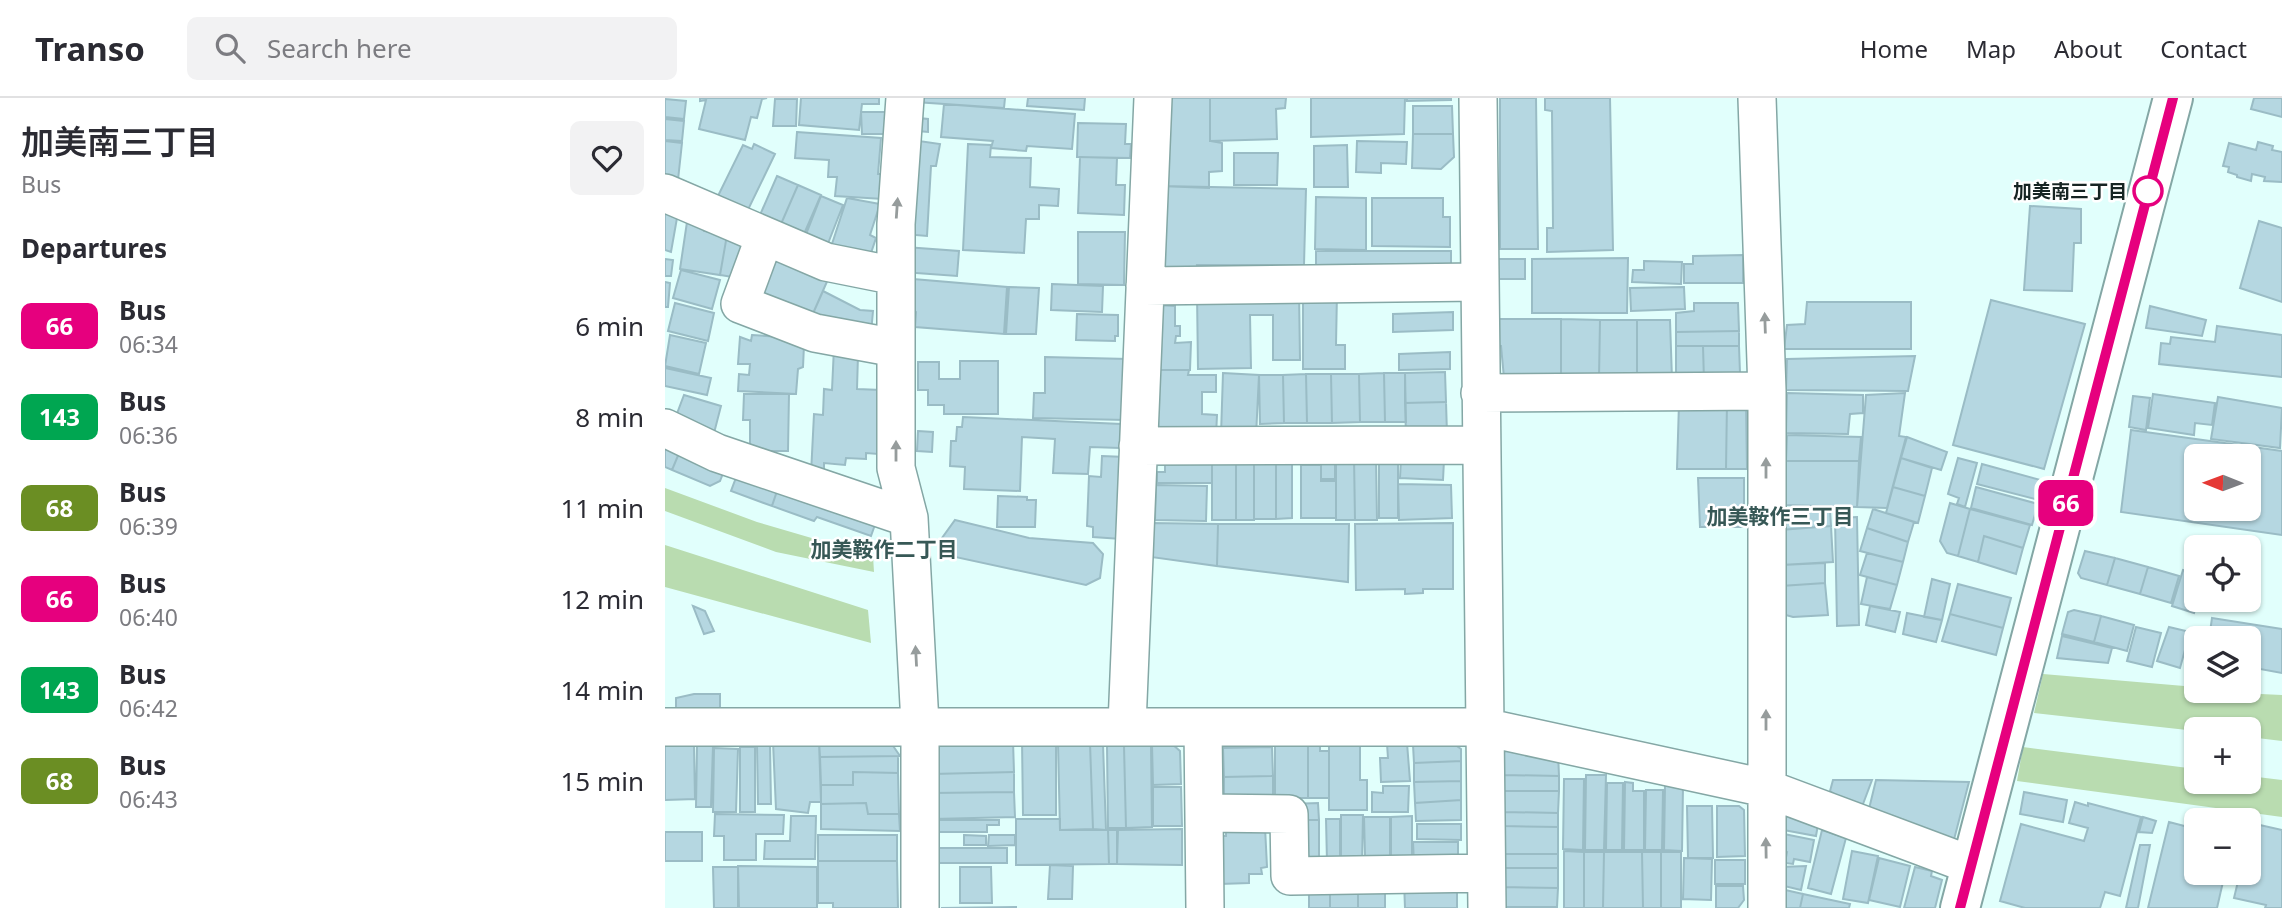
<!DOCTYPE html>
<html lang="en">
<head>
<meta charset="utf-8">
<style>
  :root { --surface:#fff; --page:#f2f2f3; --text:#2b2b33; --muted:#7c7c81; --line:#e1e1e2 }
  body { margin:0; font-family:"Noto Sans","Noto Sans JP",sans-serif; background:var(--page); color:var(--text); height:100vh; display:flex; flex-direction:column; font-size:26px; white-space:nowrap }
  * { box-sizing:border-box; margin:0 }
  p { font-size:23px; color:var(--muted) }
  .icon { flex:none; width:38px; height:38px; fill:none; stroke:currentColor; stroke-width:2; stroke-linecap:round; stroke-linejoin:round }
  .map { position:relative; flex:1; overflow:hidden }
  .sheet { display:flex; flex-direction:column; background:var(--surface); width:665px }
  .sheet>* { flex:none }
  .badge { padding:0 14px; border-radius:10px; font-size:24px; line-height:46px }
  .needle { width:46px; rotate:271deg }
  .controls { position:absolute; left:1519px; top:346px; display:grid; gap:14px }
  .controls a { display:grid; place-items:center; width:77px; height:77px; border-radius:10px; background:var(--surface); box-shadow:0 2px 5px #0004; font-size:35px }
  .map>.badge { position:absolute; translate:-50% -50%; box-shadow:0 0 0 4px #fff }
  h2 { padding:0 21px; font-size:26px; line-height:63px }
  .round { display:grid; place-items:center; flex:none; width:74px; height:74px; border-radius:10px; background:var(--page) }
  .headline { display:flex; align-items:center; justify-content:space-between; height:119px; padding:0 21px }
  h1 { font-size:33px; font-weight:600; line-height:52px }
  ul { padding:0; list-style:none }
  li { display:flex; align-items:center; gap:21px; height:91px; padding:0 21px }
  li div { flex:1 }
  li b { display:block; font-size:26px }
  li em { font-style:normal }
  li .badge { min-width:77px; font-weight:700; text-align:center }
  header { display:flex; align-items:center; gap:42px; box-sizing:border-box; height:98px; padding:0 35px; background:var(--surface); border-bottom:2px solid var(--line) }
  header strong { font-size:33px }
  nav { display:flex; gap:38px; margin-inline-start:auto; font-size:24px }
  .search { width:490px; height:63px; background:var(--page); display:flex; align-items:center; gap:18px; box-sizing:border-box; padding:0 24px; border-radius:10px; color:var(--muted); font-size:26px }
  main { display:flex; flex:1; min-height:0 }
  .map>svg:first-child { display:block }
  .green { fill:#b9dcb0 }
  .building { fill:#b5d7e1; stroke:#9abcc5; stroke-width:2; fill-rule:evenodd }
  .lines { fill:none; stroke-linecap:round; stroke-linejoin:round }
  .minor-casing { stroke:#84a7a5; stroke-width:40 }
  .highway-casing { stroke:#84a7a5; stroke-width:42 }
  .minor { stroke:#fff; stroke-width:37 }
  .highway { stroke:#fff; stroke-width:38 }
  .oneway { fill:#969c9c }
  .line-casing { stroke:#fff; stroke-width:16 }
  .line { stroke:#e6007e; stroke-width:10 }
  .stop-dot { fill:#fff; stroke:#e6007e; stroke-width:3.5 }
  .labels { text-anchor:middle; stroke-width:5; stroke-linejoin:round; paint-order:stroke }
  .stop-label { font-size:19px; font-weight:bold; fill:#162423; stroke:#fff; text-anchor:end }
  .neighbourhood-label { font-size:21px; font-weight:bold; fill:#375856; stroke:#fff }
</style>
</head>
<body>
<header>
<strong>Transo</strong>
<div class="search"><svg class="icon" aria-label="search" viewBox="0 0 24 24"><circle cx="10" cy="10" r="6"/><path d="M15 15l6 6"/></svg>Search here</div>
<nav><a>Home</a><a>Map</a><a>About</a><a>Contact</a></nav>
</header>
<main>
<section class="sheet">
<div class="headline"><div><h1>加美南三丁目</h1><p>Bus</p></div><a class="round"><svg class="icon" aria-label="heart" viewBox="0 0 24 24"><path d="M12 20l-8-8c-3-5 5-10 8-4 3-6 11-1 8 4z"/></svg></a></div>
<h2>Departures</h2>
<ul>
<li><span class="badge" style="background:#e6007e;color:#fff">66</span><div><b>Bus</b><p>06:34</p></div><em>6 min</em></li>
<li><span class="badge" style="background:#00a651;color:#fff">143</span><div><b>Bus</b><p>06:36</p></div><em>8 min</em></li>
<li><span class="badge" style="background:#6b8e23;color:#fff">68</span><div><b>Bus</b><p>06:39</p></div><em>11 min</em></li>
<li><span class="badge" style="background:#e6007e;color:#fff">66</span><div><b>Bus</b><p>06:40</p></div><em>12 min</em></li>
<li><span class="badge" style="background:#00a651;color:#fff">143</span><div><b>Bus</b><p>06:42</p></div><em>14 min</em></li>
<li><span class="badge" style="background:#6b8e23;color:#fff">68</span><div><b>Bus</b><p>06:43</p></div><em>15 min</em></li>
</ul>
</section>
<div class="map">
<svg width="1617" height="810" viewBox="0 0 1617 810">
  <rect width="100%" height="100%" fill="#e1fffc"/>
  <path class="green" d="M0 390 92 424 208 458 209 474 111 454 0 413Z
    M0 447 203 512 206 545 0 489Z
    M1378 576 1531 589V593L1617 597V643L1584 639V632L1531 633 1369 615Z
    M1358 649 1531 671V684H1584V678L1617 682V719L1352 683Z"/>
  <path class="building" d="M35 0H102L97 1 92 20 86 19 80 42 34 31 41 2 35 3Z
    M136 0H214V6H197L194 32 134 27Z
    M250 0H340L339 10 250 4Z
    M363 0H420L419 12 362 8Z
    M499 0H545V43L557 45V73L544 74V90L496 88Z
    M545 0H621L620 10 611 11 612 41 545 43Z
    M646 0H740L739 36 646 39Z
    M742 0H786V2L742 3Z
    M835 0H871L873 151H835Z
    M880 0H945L948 152 882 154V130H888L887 13 880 12Z
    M1589 0H1617V19L1586 11Z
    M0 1 21 3 19 21 0 19Z
    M110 1H132L131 28H108Z
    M279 6 410 16 407 51 362 48 361 53 326 50 328 43 276 39Z
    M748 8H787L788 36H748Z
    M196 14H223L222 36H197Z
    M254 20 263 21V34L253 33Z
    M0 21 19 23 17 43 0 42Z
    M413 25 461 26 460 46H466L465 60 412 59Z
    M132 34 216 40 213 76H221L218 101 170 98 172 79H163L164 62 130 60Z
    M748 36H788L789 59 776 71 747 70Z
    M247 42 275 46 271 68H266L262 138 239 136Z
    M0 43 17 45 13 82 0 81Z
    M692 43 742 44 741 66 716 65V75L691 74Z
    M1593 44 1608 48 1607 52 1617 54V84L1599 83 1600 79 1587 76 1586 83 1572 79V77L1563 74 1564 69 1558 68 1564 45 1591 52Z
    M89 46 110 56 79 120 49 106 78 47 87 51Z
    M303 46 326 47 325 59 366 60 365 89 394 91 393 108 374 107V121H361L359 155 298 152Z
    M682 47 683 89H649V48Z
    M569 55H613L612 87H569Z
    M415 59 452 60 451 87H460L459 117 413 115Z
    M112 78 133 87 116 126 95 117Z
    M133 87 156 97 139 136 116 126Z
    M496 88 641 91 639 167H532L533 174H503L493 168Z
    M156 98 178 107 162 148 140 139Z
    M651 99 701 100V152L650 151Z
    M182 100 215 106 205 137 211 140 204 161 166 149Z
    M707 100H778V119H785V149L707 148Z
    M0 101 15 103 6 154 0 152Z
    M1365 108 1416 111V145H1409L1407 193 1359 192Z
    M1594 123 1617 130V204L1575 190Z
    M22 124 40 127 39 133 62 137 55 177 15 171Z
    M413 134H460L459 187 413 186Z
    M62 137 74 144 78 152 74 180 55 177Z
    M240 149 294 153 292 178 238 174Z
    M651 153H786V166L651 167Z
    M103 157 164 179 146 220 88 203Z
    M1078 157V185H1019V166H1028V158Z
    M963 160 962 215H867V161Z
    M0 161 8 162 6 178H0Z
    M830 161H860V181H830Z
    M979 163 1017 164 1016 186 967 184 968 172H979Z
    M16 172 55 182 47 211 8 200Z
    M248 181 342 189 339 236 250 229 251 214 246 213Z
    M0 184 5 185 3 209H0Z
    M387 186 438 188 437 214 386 212Z
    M344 189 374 190 371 236H341Z
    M1019 189 1020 211 966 213 965 190Z
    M158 193 195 212 208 213 206 235 146 220Z
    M634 194 635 262H608V217H585L586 270 533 271 532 195Z
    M638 195H672L671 247H680V271H638Z
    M1326 202 1420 226 1379 371 1288 347Z
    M1142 204H1246V251H1119L1122 227 1140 226Z
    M10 205 49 215 43 243 3 233Z
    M1029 205H1073L1074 233 1011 234V215L1029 213Z
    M492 207 510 208V228H515V238H511L510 245 526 244 525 272H491Z
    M1485 208 1541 222 1537 238 1481 230Z
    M788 214V232L728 234V216Z
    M412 216 453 217V238H450V243L411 242Z
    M831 221H896V280H839L836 248H832Z
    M896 221 935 222 934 280H896Z
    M935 222H972V281L934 280Z
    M972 222H1005L1007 281H972Z
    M1552 228 1617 237V279L1494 266 1496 245 1505 246 1506 239 1550 244Z
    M1074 233V248H1011V234Z
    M5 237 41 245 34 276 0 268Z
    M87 237 132 240 139 247 138 269 133 271 131 296 73 293 74 276 84 277 85 266H73L75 239 86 243Z
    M1011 248H1038L1039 283H1011Z
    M1038 248H1074L1075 275 1068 283H1039Z
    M169 249 193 257 192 291 216 292 213 356 201 355V361L181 360 180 367 159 365V377L146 376 149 316 158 317 159 291 167 292Z
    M785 254V271L734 272V256Z
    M1250 258 1243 293 1121 292 1122 261Z
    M380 259 463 261 461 322 368 320 369 295H380Z
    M295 263H333V316H279V307H263V292H253V264H274V281H295Z
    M0 270 46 280 42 297 0 288Z
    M491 272H524L523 277H551V294H537V316L552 317 551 338H490Z
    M780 274 781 304 740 305V275Z
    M558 275 594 277 591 338 556 337Z
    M719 275 720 324H695L694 276Z
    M719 275H740L741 324H720Z
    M641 276H666L667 325H642Z
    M641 276 642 325H619L618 277Z
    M666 276H694L695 324 667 325Z
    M594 277H618L619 325 595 326Z
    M1122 295 1198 297V315L1185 316 1183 336 1121 335Z
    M1240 295 1234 338 1241 339 1222 410 1192 409 1201 297Z
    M79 296H124L123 353H85V322H78Z
    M1488 296 1550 305 1547 327 1530 325 1529 337 1483 330Z
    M19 297 56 308 48 339 8 326Z
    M1468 298 1485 300 1481 332 1464 329Z
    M1553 299 1617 310 1615 350 1546 341Z
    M781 304 782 336 741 337 740 305Z
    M1062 304 1061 371H1012L1014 305Z
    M1062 304H1081L1082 371H1061Z
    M298 319 456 326 455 350 425 349 423 376 388 375 390 341 357 339 355 393 299 391 300 369 285 368 286 343H291L292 329H297Z
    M1466 332 1617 353V437L1456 414ZM1531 359H1584V411H1531Z
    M253 333 268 334 267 354 252 353Z
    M1122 337 1196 339 1194 363H1121Z
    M1242 339 1282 354 1276 372 1236 360Z
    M0 342 17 348 7 372 0 369Z
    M17 348 62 365 55 383 45 388 7 372Z
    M437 358 460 359 456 441 428 439V429L422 428 424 378 436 379Z
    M547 359H571V422H547Z
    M571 359 589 363V422H571Z
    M636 359H670V381H656V367H636Z
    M671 359H689L690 422H671Z
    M689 359H711L712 422H690Z
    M1236 360 1267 370 1260 398 1228 389Z
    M1293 360 1312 365 1300 409 1292 406 1294 400 1283 396Z
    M500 361H547V385H492V374H500Z
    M736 361 779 362 778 382 735 380Z
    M627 362V420L611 421V363Z
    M589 363H611V421H589Z
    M1121 363H1194L1192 409 1118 407Z
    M714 365H733V420H714Z
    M1317 366 1379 383 1374 402 1312 386Z
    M636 367H656V383H671V420H636Z
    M75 369 115 384 107 408 66 393Z
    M1033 380H1079V429H1035Z
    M115 384 213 418 206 438 152 419 149 423 107 408Z
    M733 386 786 387 787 420 734 422Z
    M491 387 542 388 541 423 490 422Z
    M1228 389 1260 398 1253 425 1221 415Z
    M1311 389 1373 406 1367 427 1306 410Z
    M333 398 362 399V402H371L370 429H332Z
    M1285 405 1305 411 1293 458 1282 455 1275 443Z
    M1165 411 1166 428 1115 432V415Z
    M1208 411 1249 424 1243 444 1202 430Z
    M1305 411 1365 427 1358 450 1319 438 1313 464 1293 458Z
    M1192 419 1194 527 1172 528 1170 420Z
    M290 422 364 440 428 445 438 456 435 480 421 487 281 457 277 440Z
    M486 425 553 426 552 468 486 459Z
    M788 425V491H758V495L740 496V491L691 492 690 426Z
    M553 426H684L683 484 552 468Z
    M1166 428 1168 464 1116 467 1115 432Z
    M1202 430 1243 444 1238 464 1195 453Z
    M1319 438 1358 450 1351 476 1313 464Z
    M1420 453 1450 460 1442 487 1416 480 1413 475Z
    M1202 455 1238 464 1232 487 1195 477Z
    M1450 460 1483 469 1475 496 1442 487Z
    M1160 465V485L1116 488V467Z
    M1483 469 1514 478 1506 505 1475 496Z
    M1518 472 1531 476 1533 502 1529 515 1507 508Z
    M1202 479 1232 487 1225 511 1196 506Z
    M1267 481 1285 486 1277 522 1259 519Z
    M1160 485 1163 517 1128 519 1117 516 1116 488Z
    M1293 486 1346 500 1338 530 1285 516Z
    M28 508 40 513 49 533 39 536Z
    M1205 508 1235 514 1230 534 1201 527Z
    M1409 512 1436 518 1429 544 1397 536 1403 514Z
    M1242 515 1277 522 1271 544 1238 536Z
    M1285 516 1338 530 1331 557 1277 543Z
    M1436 518 1469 527 1462 553 1429 544Z
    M1547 520 1617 531V575L1584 569V541H1544Z
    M1471 529 1496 535 1487 569 1462 563Z
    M1504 529 1525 534 1515 570 1492 563Z
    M1397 538 1447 550 1443 565 1392 560Z
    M29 596H55V620L11 619V600Z
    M391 641V717H358L357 642Z
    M224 642 235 658 155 659 154 643Z
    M838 642 893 654 894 678 839 677Z
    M154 643 156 704H145L143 715 111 711 108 644Z
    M277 643H348L349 674 268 676V651Z
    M610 644H643V700H610Z
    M643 644H655V653H664V700H643Z
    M425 645 428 731 395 732 393 646Z
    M425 645 438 646 441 732 428 731Z
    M742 645 745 683 716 684 715 660H723L722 646Z
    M507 646 515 653 516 686 488 687 487 647Z
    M789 646 796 651V663L749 665 748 647Z
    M0 647H29L30 701 0 702Z
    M92 647H105L106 706H93Z
    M486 647 487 729 461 730 459 648Z
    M32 648H48L46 709H31Z
    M442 648H459L461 730H443Z
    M664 648H695V682H702V712H664Z
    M75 649H90V714H75Z
    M607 649 608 678 559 679 558 650Z
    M49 650 73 651 71 714H48Z
    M233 658V675L188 674V687H156L155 659Z
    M796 663V683L749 684V665Z
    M188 674 233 675 234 716H203L201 705 156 706V687H188Z
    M349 674V694L268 695V676Z
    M839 677 894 678V693H839Z
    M921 677H941L939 752H920Z
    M608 678V699H559V679Z
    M899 681H919L918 752 898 751Z
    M1168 682H1207L1195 714 1165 693Z
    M1211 682 1304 684 1286 753 1204 711Z
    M796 683V702L750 705 749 684Z
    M960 684 968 685V693H979V752H959Z
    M942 685H958L957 752H941Z
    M1000 687 1018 688 1017 753 999 752Z
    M718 688H744L743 714H707V694L718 695Z
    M488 689H516L517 728H488Z
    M981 692H998L997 752H980Z
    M839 693H894L893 715 839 714Z
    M349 694 350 719 268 721V695Z
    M1359 694 1402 702 1398 724 1355 716Z
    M796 702V722L751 723 750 705Z
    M1410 704 1423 708V705L1476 719 1455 798 1440 794 1435 810H1360L1335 803 1356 726 1419 743 1423 730 1404 725Z
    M201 705 203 716H234L235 733 156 731V706Z
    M653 705 654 722H625V706Z
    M1022 708H1047L1048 760H1023Z
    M1052 708H1074L1079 712 1080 758 1052 759Z
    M1116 713 1155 715 1151 738 1113 731Z
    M839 714 893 715V729L838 728Z
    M50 716 119 717 118 736H91V762H59V738H49Z
    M676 717H698L697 766 676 765Z
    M126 718H151L150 761H99L100 743H125Z
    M747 718V763H726V719Z
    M699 719H725V758H700Z
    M1478 719 1491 723 1487 735 1474 734Z
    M351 721H395V732H443L444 766 351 767Z
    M661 721H675V764H662Z
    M272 722H334V727H322V734H272Z
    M625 722H654V765H626Z
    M1504 724 1531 731V775H1560L1552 810H1483Z
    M1586 725 1617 732V810H1600L1601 807 1569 800 1575 775H1584Z
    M752 726H796V742L752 741Z
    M838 728 893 729V756H838Z
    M600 729 602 769 596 770 597 776H584V785L555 786 553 738H561V731Z
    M517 731V767L452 766 453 732Z
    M443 732H452V766H444Z
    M1157 732 1181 740 1166 796 1143 790Z
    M0 734H37V763H0Z
    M1114 735 1149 742 1145 764 1129 761 1128 766 1120 765 1122 754 1111 752Z
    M153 737H232V763H153Z
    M299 737 321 738V747H299Z
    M324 737H350V747L323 748Z
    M748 744H793V766H749Z
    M1475 747H1485L1473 810H1461Z
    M272 750H342V765H272Z
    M899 753 919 754V810H899Z
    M1187 753 1213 758 1203 805 1178 801Z
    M919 754H939L938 810H919Z
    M939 754H977L978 810H938Z
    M977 754H996V810H978Z
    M996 754H1016V810H996Z
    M838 756H893V770H838Z
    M1019 760 1047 761 1046 802 1018 801Z
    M1214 760 1245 768 1235 809 1204 802Z
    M1050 762H1080V786H1050Z
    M153 763H232L233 810H168V805H153Z
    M385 767 408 768 407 801H383Z
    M73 768 152 769V810H74Z
    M1141 768 1136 792 1111 786 1115 769Z
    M48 769H73V810H49Z
    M295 769H326L327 805H295Z
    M1250 769 1267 773 1266 778 1277 782 1270 810H1239Z
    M838 770H893V790L838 789Z
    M792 782V810H740L739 783Z
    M1051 788H1078L1079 802 1073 810H1051Z
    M838 789 893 790 892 809H837Z
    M1116 791 1138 796 1135 810H1112Z
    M693 794V810H665V795Z
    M693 794H720V810H693Z
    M644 795H665V810H644Z
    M1138 796 1185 806 1184 810H1135Z
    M351 809V810H276Z"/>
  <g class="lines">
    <g class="minor-casing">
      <path id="minor" d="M240 0 231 126V370L244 420 255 626V810
        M813 0 822 810
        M1092 0 1102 293V810
        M0 95 161 164 231 178
        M100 138 75 206 150 235 231 250
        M480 188 814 184
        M815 295 1102 293
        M0 330 52 355 244 420
        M473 348 816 347
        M462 627 488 0
        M0 629H819L1100 690 1306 767
        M538 629 540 810
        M539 715 624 716 625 778 821 775"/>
    </g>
    <g class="highway-casing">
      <path id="highway" d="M1295 810 1508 0"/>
    </g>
    <use href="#minor" class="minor"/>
    <use href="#highway" class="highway"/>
  </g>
  <defs><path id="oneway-solid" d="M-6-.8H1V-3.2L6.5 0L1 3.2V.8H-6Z" transform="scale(1.75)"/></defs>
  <g class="oneway">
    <use href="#oneway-solid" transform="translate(232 110) rotate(-86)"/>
    <use href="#oneway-solid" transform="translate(1100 225) rotate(-92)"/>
    <use href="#oneway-solid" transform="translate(231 353) rotate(-90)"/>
    <use href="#oneway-solid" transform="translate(1101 370) rotate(-90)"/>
    <use href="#oneway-solid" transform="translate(251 558) rotate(-93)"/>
    <use href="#oneway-solid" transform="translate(1101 622) rotate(-90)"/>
    <use href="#oneway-solid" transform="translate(1101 750) rotate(-91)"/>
  </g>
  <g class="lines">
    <g class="line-casing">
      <path id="line" d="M1295 810 1508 0"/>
    </g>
    <use href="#line" class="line"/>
  </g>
  <circle class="stop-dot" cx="1483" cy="93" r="14"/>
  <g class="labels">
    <g class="stop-label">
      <text x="1462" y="100">加美南三丁目</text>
    </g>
    <g class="neighbourhood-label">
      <text x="1115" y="426">加美鞍作三丁目</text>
      <text x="219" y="459">加美鞍作二丁目</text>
    </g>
  </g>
</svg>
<div class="controls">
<a><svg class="needle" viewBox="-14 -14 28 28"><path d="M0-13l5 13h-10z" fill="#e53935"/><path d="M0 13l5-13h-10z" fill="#7c7c81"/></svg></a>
<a><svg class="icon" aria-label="locate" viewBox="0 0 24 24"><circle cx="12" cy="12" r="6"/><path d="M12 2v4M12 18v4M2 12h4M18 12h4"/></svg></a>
<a><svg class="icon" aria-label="layers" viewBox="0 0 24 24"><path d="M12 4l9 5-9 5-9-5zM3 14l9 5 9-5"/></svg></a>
<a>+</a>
<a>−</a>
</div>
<b class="badge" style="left:1401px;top:405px;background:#e6007e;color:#fff">66</b>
</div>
</main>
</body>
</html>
